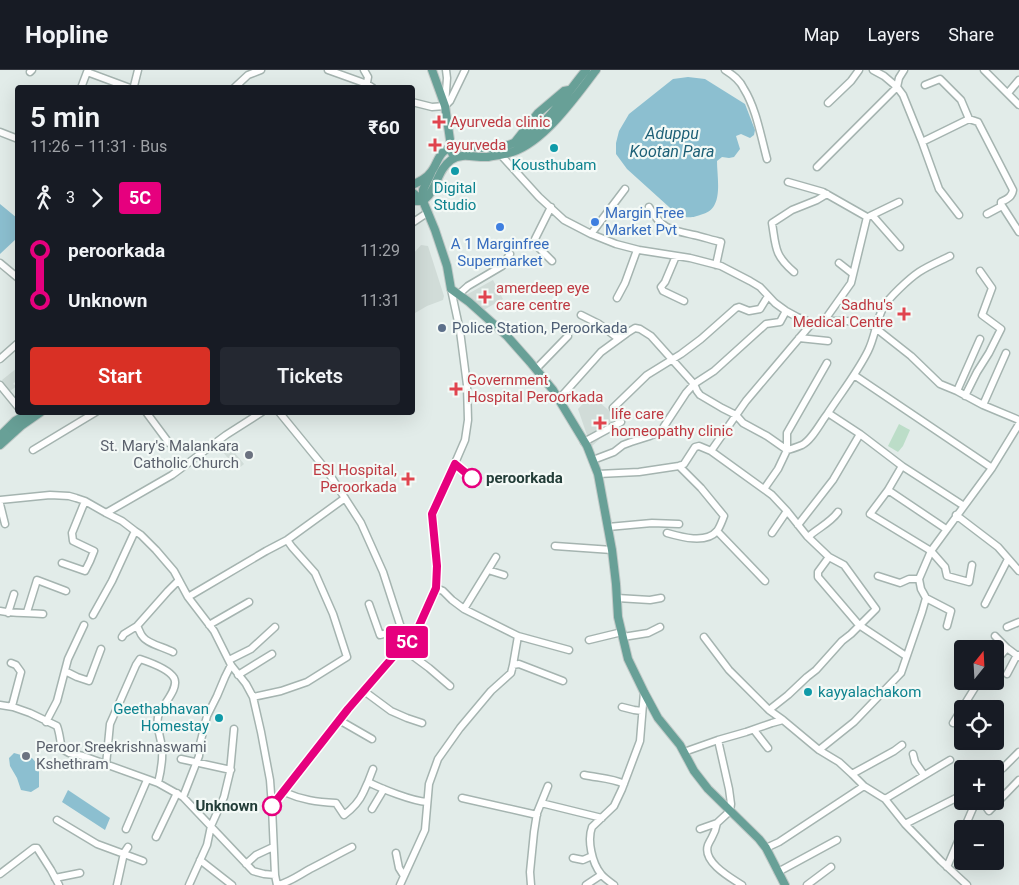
<!DOCTYPE html>
<html lang="en">
<head>
<meta charset="utf-8">
<style>
  :root { --surface:#171b24; --page:#242831; --text:#f1f3f6; --muted:#9ea1a6; --line:#363941; --accent:#d93025 }
  body { margin:0; font-family:Roboto,sans-serif; background:var(--page); color:var(--text); height:100vh; display:flex; flex-direction:column; font-size:19px; white-space:nowrap }
  * { box-sizing:border-box; margin:0 }
  p { font-size:16px; color:var(--muted) }
  .icon { flex:none; width:28px; height:28px; fill:none; stroke:currentColor; stroke-width:2; stroke-linecap:round; stroke-linejoin:round }
  .map { position:relative; flex:1; overflow:hidden }
  .panel { position:absolute; left:15px; top:15px; width:400px; height:330px; display:flex; flex-direction:column; background:var(--surface); border-radius:5px; box-shadow:0 5px 20px #0002 }
  .panel>* { flex:none }
  .badge { padding:0 10px; border-radius:4px; font-size:18px; line-height:32px }
  .needle { width:32px; rotate:18deg }
  .controls { position:absolute; left:954px; top:570px; display:grid; gap:10px }
  .controls a { display:grid; place-items:center; width:50px; height:50px; border-radius:5px; background:var(--surface); box-shadow:0 5px 20px #0002; font-size:25px }
  .map>.badge { position:absolute; translate:-50% -50%; box-shadow:0 0 0 2px #fff }
  .legs { display:flex; align-items:center; gap:8px; height:55px; padding:0 15px; font-size:16px }
  .legs p { margin-inline-start:auto }
  .overview { display:flex; align-items:center; justify-content:space-between; height:85px; padding:0 15px }
  h1 { font-size:28px; font-weight:600; line-height:38px }
  .primary-button { display:flex; gap:10px; margin-top:auto; padding:10px 15px }
  .primary-button a { flex:1; height:58px; border-radius:5px; background:var(--accent); color:#fff; font-size:20px; font-weight:600; line-height:58px; text-align:center }
  .primary-button a+a { background:var(--page); color:var(--text) }
  ul { padding:0 15px; list-style:none }
  li { display:flex; align-items:center; gap:18px; height:50px; font-size:19px }
  li i { display:grid; place-items:center; width:8px; height:100%; margin:0 6px; background:currentColor }
  li i::after { content:''; width:12px; height:12px; margin:-6px; border:4px solid; border-radius:50%; background:var(--surface) }
  li p { margin-inline-start:auto }
  li:first-child i { background:linear-gradient(#0000 50%,currentColor 0) }
  li:last-child i { background:linear-gradient(currentColor 50%,#0000 0) }
  header { display:flex; align-items:center; gap:30px; box-sizing:border-box; height:70px; padding:0 25px; background:var(--surface); border-bottom:1px solid var(--line) }
  header strong { font-size:24px }
  nav { display:flex; gap:28px; margin-inline-start:auto; font-size:18px }
  .map>svg:first-child { display:block }
  .built { fill:#d1dcd8 }
  .green { fill:#bcddc8 }
  .water { fill:#8cbfd0 }
  .lines { fill:none; stroke-linecap:round; stroke-linejoin:round }
  .minor-casing { stroke:#a5b4b0; stroke-width:9 }
  .major-casing { stroke:#c1c9c7; stroke-width:10 }
  .minor { stroke:#fff; stroke-width:6 }
  .major { stroke:#68a097; stroke-width:8 }
  .line-1-casing { stroke:#fff; stroke-width:11 }
  .line-1 { stroke:#e6007e; stroke-width:8 }
  .health-dot { fill:#e0444e; stroke:#f3f9f6; stroke-width:2 }
  .culture-dot { fill:#0f9aa8; stroke:#f3f9f6; stroke-width:2 }
  .shop-dot { fill:#3f7fe0; stroke:#f3f9f6; stroke-width:2 }
  .service-dot { fill:#5c6f8a; stroke:#f3f9f6; stroke-width:2 }
  .worship-dot { fill:#6b7280; stroke:#f3f9f6; stroke-width:2 }
  .stop-1-dot { fill:#fff; stroke:#e6007e; stroke-width:2.5 }
  .labels { text-anchor:middle; stroke-width:4.5; stroke-linejoin:round; paint-order:stroke }
  .health-label { font-size:15px; fill:#be3a42; stroke:#f3f9f6; text-anchor:start }
  .culture-label { font-size:15px; fill:#0d838f; stroke:#f3f9f6 }
  .shop-label { font-size:15px; fill:#366cbe; stroke:#f3f9f6; text-anchor:start }
  .service-label { font-size:15px; fill:#4e5e75; stroke:#f3f9f6; text-anchor:start }
  .worship-label { font-size:15px; fill:#5b616d; stroke:#f3f9f6; text-anchor:end }
  .stop-label { font-size:15px; font-weight:bold; fill:#233d38; stroke:#f3f9f6; text-anchor:start }
  .water-label { font-size:16px; font-style:italic; fill:#1e6077; stroke:#f3f9f6 }
</style>
</head>
<body>
<header>
<strong>Hopline</strong>
<nav><a>Map</a><a>Layers</a><a>Share</a></nav>
</header>
<div class="map">
<svg width="1019" height="815" viewBox="0 0 1019 815">
  <rect width="100%" height="100%" fill="#e2ece9"/>
  <path class="built" d="M421 175 428 176 444 226 443 230 427 236 415 243 413 246V184Z
    M493 210 503 229 482 241 466 225Z
    M17 298V310L13 314 17 316 10 321 5 318 2 310Z
    M591 325 620 350 591 377 578 339Z
    M230 377 244 394 237 400 223 382Z"/>
  <path class="green" d="M899 354 910 360 903 376 898 382 888 376Z"/>
  <path class="water" d="M688 7 705 9 745 34 755 60 754 65 750 68 741 64 736 66 740 79 734 87 729 88 722 87 717 91C717 109 724 138 703 144 692 148 690 148 679 146L627 99 616 84V73L619 61 629 44 673 9Z
    M0 134 17 148 18 166 17 168 0 184Z
    M14 683 32 688 39 696V717L31 722 21 720 17 708 10 696 9 688Z
    M68 720 110 748 105 760 62 732Z"/>
  <g class="lines">
    <g class="minor-casing">
      <path id="minor" d="M88 0 87 2 130 18
        M328 0 367 14 373 18
        M364 0 368 7 366 18
        M725 0C733 5 740 10 744 19 756 38 761 67 767 89
        M873 0 884 6 897 17 903 25 922 72 969 49 978 52 1013 120C1012 127 1007 129 1001 132V134L1019 162
        M984 0 1019 35
        M30 2 32 0
        M925 15 940 9 961 30 969 49
        M81 18 87 2
        M132 18 134 16 138 0
        M234 18 248 5 261 0
        M1008 23 1019 10
        M412 32 432 37 445 36
        M828 33 851 11 859 0
        M445 35 447 8 446 0
        M445 36 450 31 465 0
        M0 62 18 69
        M922 72 939 119 959 145
        M499 83 539 127 564 150 591 164 616 174 639 180 690 188 721 196 750 211 760 217 775 233 786 241 797 247 812 253 824 251H845L863 252 873 256 911 286 940 314 957 321 983 335 1019 350
        M817 97 897 17 899 8 904 0
        M788 112 823 122 867 147 851 213 824 251
        M551 137 534 171 539 178 552 191
        M649 137C661 159 671 160 694 165 703 167 712 170 721 172L716 195
        M987 144 1002 136
        M872 145 900 177
        M870 146 899 132
        M412 153 427 143
        M591 164 625 119
        M676 186 665 212 661 217 663 221 684 231
        M950 186C940 191 928 196 919 202 910 208 888 228 883 238 876 251 875 267 868 281 857 303 841 323 828 343L860 364 902 396 888 420 870 444 931 481 945 497 947 506 969 512 972 495
        M0 193 18 208
        M839 193 853 204
        M794 202C774 185 776 177 772 153L792 140 817 130 827 124
        M458 225 468 216 502 196 510 184
        M617 228 625 213 637 180
        M581 245 599 254 619 269
        M799 268 828 271
        M0 289 18 273
        M536 299 568 266
        M854 305 992 398
        M0 315 18 337
        M957 321 980 269
        M965 326 977 302 989 283 1001 259 982 245 992 218 980 201
        M559 329 601 282 627 263 635 258 640 259 651 266 694 314 697 321 700 325 722 338 736 345 743 353 767 366 787 380C792 379 797 377 802 375 812 370 820 353 828 343
        M983 335 1006 283
        M146 342 169 373
        M279 342 328 402 361 453 383 502 406 573
        M584 372 621 352 613 338 647 305 681 284 701 269 736 238 739 237 749 241 760 239 768 226
        M33 380 96 342
        M711 381 746 331 812 253
        M593 390 614 382 623 375 631 372 650 366 661 361 686 323 694 314 714 301 766 254 780 252 786 241
        M902 396 964 436
        M598 404 639 402 679 396 684 394 695 377 699 376 711 381 772 425 787 441 807 466 829 487 844 495 876 539 851 564 842 571 816 600 807 607 788 625 769 640 783 650 772 653 746 662 718 670 684 682
        M764 419 778 399 787 380V363L827 293
        M888 420 946 459
        M0 430 50 425 69 426 76 428 85 431 106 443 122 451 135 461 141 465 156 480 174 501 188 527 214 561 231 595 246 614 253 627 261 662 270 710 272 737
        M0 434 5 454
        M106 443 172 405 226 365 262 342
        M956 445 998 477 1019 501
        M798 455 833 410 860 364
        M608 457 652 453 679 454
        M717 461 765 511
        M667 463C681 467 706 474 717 461 720 457 722 451 724 446L701 418 679 396
        M772 463 787 441
        M808 467C818 458 830 453 838 442
        M555 476 612 480
        M829 487 818 502V507L859 555 906 586
        M62 493 85 501 90 491 94 481 73 471 72 463 85 431
        M488 500 504 505
        M878 506 900 513 909 509H919
        M436 518 443 521 452 530 464 539 518 566 569 580
        M188 527 266 481 287 470 345 428
        M617 528 650 530 661 528
        M926 528 951 541 947 556
        M369 534 380 565 402 559
        M985 534 1008 489
        M464 539 496 487
        M0 541C15 544 28 542 43 544
        M27 542 37 510 66 521
        M8 543 14 524
        M93 545 112 511 135 461
        M209 555 249 532
        M137 556C139 559 140 564 143 567 148 574 164 577 173 582
        M1007 557 1019 552
        M518 566 513 595 519 594 563 611
        M995 566 1007 578 1019 587
        M122 567 124 564 137 556 168 521 179 510
        M623 567 648 563 660 557
        M704 567 729 600 769 640
        M589 570 622 562
        M402 578 429 598 450 616
        M229 590 251 579 275 557
        M995 592 1007 578
        M11 593 16 595 21 602 12 636
        M65 601 77 607 89 611 101 579
        M1007 604 1017 585H1019
        M238 605 272 584
        M364 621 391 641 407 648 422 653
        M253 627 281 621 307 612 347 587 333 544 315 503 292 477 287 470
        M0 635 13 637 30 643 57 656C60 664 60 671 62 679L69 683 83 686 158 713 183 727 253 801 264 804 275 805
        M622 637 634 640 642 641
        M339 650 372 669
        M46 652 57 631 68 589 84 555
        M953 653 979 611
        M754 660 768 678
        M819 680 854 652 901 603 922 542 926 528 921 519 919 509 931 481 992 398 1019 354
        M913 684 915 692 924 705
        M181 689 231 700
        M106 695 110 654 136 595 140 589C149 592 169 599 174 608 180 619 160 637 158 647 156 657 161 668 162 678 163 691 161 701 158 713
        M852 704 894 681 902 675
        M995 704 1003 698 1019 682
        M584 705C598 708 612 708 624 714
        M368 712 373 699
        M864 716 885 729 905 754 941 791 967 815
        M284 722C302 730 317 732 336 733L344 745C352 739 359 732 363 723 365 719 366 716 368 712 382 719 412 731 427 732
        M183 727 199 686 200 674 207 646 217 626 225 607 231 595
        M462 728 537 745
        M885 729 950 690
        M982 731 989 741 1019 710
        M541 733 602 748
        M372 739 384 719
        M57 750 97 774 143 791
        M717 753C715 765 712 766 708 775 702 792 731 808 742 815
        M905 754 962 725V726
        M126 759 147 710
        M700 759 717 753 730 741 731 734 729 719 718 670
        M964 759 973 738 967 731
        M156 767 177 723
        M766 778 779 772 864 716 852 704 839 692 819 680 783 650
        M396 783 399 798 404 806
        M573 788 583 790 592 786
        M200 790 232 815
        M246 794 256 785 273 777
        M947 797 962 762
        M778 802 837 770
        M0 804 34 778H37L51 800 59 815
        M55 808 80 803
        M117 815 124 783 128 777
        M189 815 207 775 211 756 224 727 230 702 234 659
        M277 815 275 805 272 737 348 639 406 573 415 565 436 518 437 496 433 444 465 370 468 350 467 315 460 261 451 219
        M278 815C290 812 299 805 310 799 324 792 338 784 352 777
        M400 815 425 760 429 714 438 689 460 658 491 621 511 603 513 595
        M531 815 530 802 534 762 537 743 548 716
        M586 815 601 805
        M614 815C610 812 604 808 601 804 592 793 587 770 592 757L614 736 622 719 640 671 644 622
        M807 815 831 797"/>
    </g>
    <g class="major-casing">
      <path id="major" d="M432 0 445 36 452 83
        M515 72 538 43 564 21 569 20
        M431 103 423 120V131L435 160 447 196 451 219 469 232 507 266 530 292 553 320 587 376 598 404 612 480 616 514 618 547 628 589 644 622 658 648 680 675 694 701 708 719 759 769 766 778 785 815
        M412 115C419 112 427 108 431 102 437 95 438 84 446 80 459 72 481 80 495 78 538 73 561 30 586 0
        M412 122 423 131
        M412 131H423C426 128 429 126 431 122 438 111 440 98 451 90 462 82 475 88 488 87 493 86 499 85 504 84 540 79 575 27 596 0
        M0 366 15 351 30 342
        M0 375 21 356 41 342"/>
    </g>
    <use href="#minor" class="minor"/>
    <use href="#major" class="major"/>
  </g>
  <g class="lines">
    <g class="line-1-casing">
      <path id="line-1" d="M272 736 348 639 406 572 415 565 436 518 437 496 432 444 455 394 472 408"/>
    </g>
    <use href="#line-1" class="line-1"/>
  </g>
  <g class="health-dot">
    <path d="M436.5 44.5h5v5h5v5h-5v5h-5v-5h-5v-5h5z"/>
    <path d="M432.5 67.5h5v5h5v5h-5v5h-5v-5h-5v-5h5z"/>
    <path d="M482.5 219.5h5v5h5v5h-5v5h-5v-5h-5v-5h5z"/>
    <path d="M901.5 236.5h5v5h5v5h-5v5h-5v-5h-5v-5h5z"/>
    <path d="M453.5 311.5h5v5h5v5h-5v5h-5v-5h-5v-5h5z"/>
    <path d="M597.5 345.5h5v5h5v5h-5v5h-5v-5h-5v-5h5z"/>
    <path d="M405.5 401.5h5v5h5v5h-5v5h-5v-5h-5v-5h5z"/>
  </g>
  <g class="culture-dot">
    <circle cx="554" cy="78" r="5"/>
    <circle cx="455" cy="101" r="5"/>
    <circle cx="808" cy="622" r="5"/>
    <circle cx="219" cy="648" r="5"/>
  </g>
  <g class="shop-dot">
    <circle cx="595" cy="152" r="5"/>
    <circle cx="500" cy="157" r="5"/>
  </g>
  <circle class="service-dot" cx="442" cy="258" r="5"/>
  <g class="worship-dot">
    <circle cx="249" cy="385" r="5"/>
    <circle cx="26" cy="686" r="5"/>
  </g>
  <g class="stop-1-dot">
    <circle cx="472" cy="408" r="9"/>
    <circle cx="272" cy="736" r="9"/>
  </g>
  <g class="labels">
    <g class="health-label">
      <text x="450" y="57">Ayurveda clinic</text>
      <text x="446" y="80">ayurveda</text>
      <text x="496" y="223">amerdeep eye<tspan x="496" dy="17">care centre</tspan></text>
      <text x="893" y="240" text-anchor="end">Sadhu's<tspan x="893" dy="17">Medical Centre</tspan></text>
      <text x="467" y="315">Government<tspan x="467" dy="17">Hospital Peroorkada</tspan></text>
      <text x="611" y="349">life care<tspan x="611" dy="17">homeopathy clinic</tspan></text>
      <text x="397" y="405" text-anchor="end">ESI Hospital,<tspan x="397" dy="17">Peroorkada</tspan></text>
    </g>
    <g class="culture-label">
      <text x="554" y="100">Kousthubam</text>
      <text x="455" y="123">Digital<tspan x="455" dy="17">Studio</tspan></text>
      <text x="818" y="627" text-anchor="start">kayyalachakom</text>
      <text x="209" y="644" text-anchor="end">Geethabhavan<tspan x="209" dy="17">Homestay</tspan></text>
    </g>
    <g class="shop-label">
      <text x="605" y="148">Margin Free<tspan x="605" dy="17">Market Pvt</tspan></text>
      <text x="500" y="179" text-anchor="middle">A 1 Marginfree<tspan x="500" dy="17">Supermarket</tspan></text>
    </g>
    <g class="service-label">
      <text x="452" y="263">Police Station, Peroorkada</text>
    </g>
    <g class="worship-label">
      <text x="239" y="381">St. Mary's Malankara<tspan x="239" dy="17">Catholic Church</tspan></text>
      <text x="36" y="682" text-anchor="start">Peroor Sreekrishnaswami<tspan x="36" dy="17">Kshethram</tspan></text>
    </g>
    <g class="stop-label">
      <text x="486" y="413">peroorkada</text>
      <text x="258" y="741" text-anchor="end">Unknown</text>
    </g>
    <g class="water-label">
      <text x="672" y="69">Aduppu<tspan x="672" dy="18">Kootan Para</tspan></text>
    </g>
  </g>
</svg>
<div class="controls">
<a><svg class="needle" viewBox="-14 -14 28 28"><path d="M0-13l5 13h-10z" fill="#e53935"/><path d="M0 13l5-13h-10z" fill="#9ea1a6"/></svg></a>
<a><svg class="icon" aria-label="locate" viewBox="0 0 24 24"><circle cx="12" cy="12" r="6"/><path d="M12 2v4M12 18v4M2 12h4M18 12h4"/></svg></a>
<a>+</a>
<a>−</a>
</div>
<b class="badge" style="left:407px;top:572px;background:#e6007e;color:#fff">5C</b>
<section class="panel">
<div class="overview"><div><h1>5 min</h1><p>11:26 – 11:31 · Bus</p></div><b>₹60</b></div>
<div class="legs"><svg class="icon" aria-label="walk" viewBox="0 0 24 24"><circle cx="13" cy="4" r="2"/><path d="M13 8l-2 6 4 7M11 14l-3 7M7 12l3-4h3l4 4"/></svg>3<svg class="icon" aria-label="forward" viewBox="0 0 24 24"><path d="M9 5l7 7-7 7"/></svg><b class="badge" style="background:#e6007e;color:#fff">5C</b></div>
<ul>
<li><i style="color:#e6007e"></i><b>peroorkada</b><p>11:29</p></li>
<li><i style="color:#e6007e"></i><b>Unknown</b><p>11:31</p></li>
</ul>
<div class="primary-button"><a>Start</a><a>Tickets</a></div>
</section>
</div>
</body>
</html>
